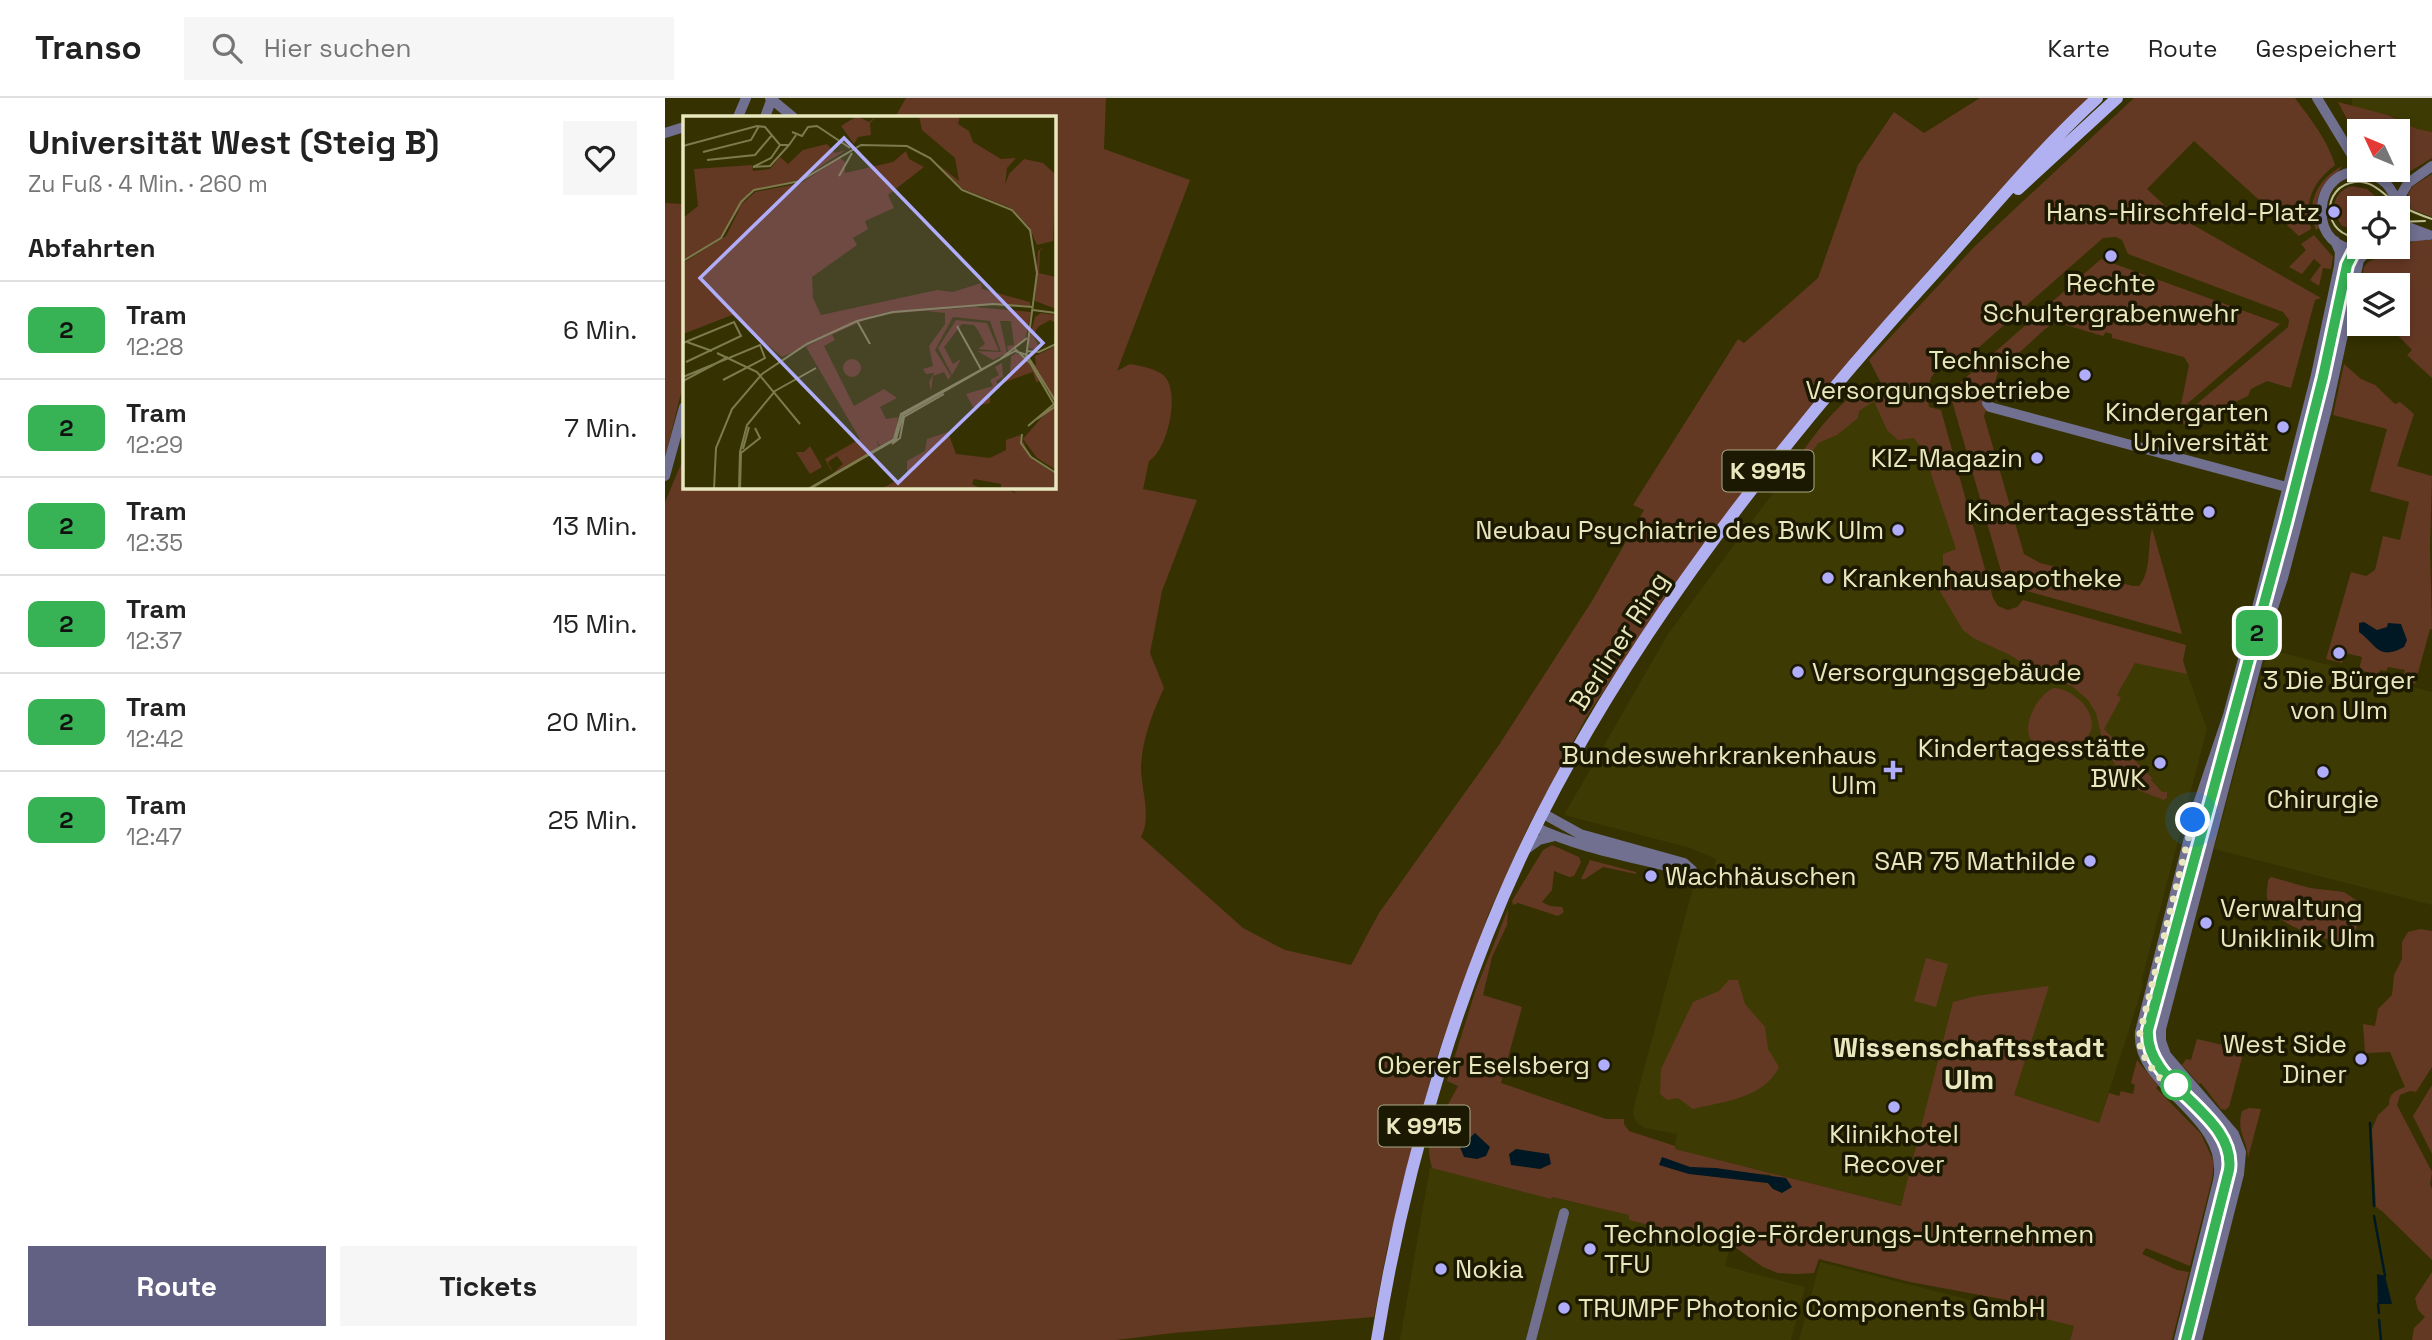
<!DOCTYPE html>
<html lang="de">
<head>
<meta charset="utf-8">
<style>
  :root { --surface:#fff; --page:#f6f6f6; --text:#222; --muted:#767676; --line:#e0e0e0; --accent:#626183 }
  body { margin:0; font-family:"Space Grotesk",sans-serif; background:var(--page); color:var(--text); height:100vh; display:flex; flex-direction:column; font-size:26px; white-space:nowrap }
  * { box-sizing:border-box; margin:0 }
  p { font-size:23px; color:var(--muted) }
  .icon { flex:none; width:38px; height:38px; fill:none; stroke:currentColor; stroke-width:2; stroke-linecap:round; stroke-linejoin:round }
  .map { position:relative; flex:1; overflow:hidden }
  .side { display:flex; flex-direction:column; background:var(--surface); width:665px }
  .side>* { flex:none }
  .badge { padding:0 14px; border-radius:10px; font-size:24px; line-height:46px }
  .needle { width:46px; rotate:314deg }
  .controls { position:absolute; left:1682px; top:21px; display:grid; gap:14px }
  .controls a { display:grid; place-items:center; width:63px; height:63px; border-radius:0px; background:var(--surface); box-shadow:0 4px 10px #0003; font-size:35px }
  .you { position:absolute; width:35px; height:35px; margin:-18px; border:5px solid #fff; border-radius:50%; background:#1a73e8; box-shadow:0 0 0 10px #1a73e833 }
  .map>.badge { position:absolute; translate:-50% -50%; box-shadow:0 0 0 4px #fff }
  h2 { padding:0 28px; font-size:26px; line-height:63px }
  .round { display:grid; place-items:center; flex:none; width:74px; height:74px; border-radius:0px; background:var(--page) }
  .summary { display:flex; align-items:center; justify-content:space-between; height:119px; padding:0 28px }
  h1 { font-size:33px; font-weight:600; line-height:52px }
  .action { display:flex; gap:14px; margin-top:auto; padding:14px 28px }
  .action a { flex:1; height:80px; border-radius:0px; background:var(--accent); color:#fff; font-size:28px; font-weight:600; line-height:80px; text-align:center }
  .action a+a { background:var(--page); color:var(--text) }
  ul { padding:0; list-style:none }
  li { display:flex; align-items:center; gap:21px; height:98px; padding:0 28px; border-top:2px solid var(--line) }
  li div { flex:1 }
  li b { display:block; font-size:26px }
  li em { font-style:normal }
  li .badge { min-width:77px; font-weight:700; text-align:center }
  header { display:flex; align-items:center; gap:42px; box-sizing:border-box; height:98px; padding:0 35px; background:var(--surface); border-bottom:2px solid var(--line) }
  header strong { font-size:33px }
  nav { display:flex; gap:38px; margin-inline-start:auto; font-size:24px }
  .search { width:490px; height:63px; background:var(--page); display:flex; align-items:center; gap:18px; box-sizing:border-box; padding:0 24px; border-radius:0px; color:var(--muted); font-size:26px }
  main { display:flex; flex:1; min-height:0 }
  .map>svg:first-child { display:block }
  .built { fill:#3e3a03 }
  .green { fill:#643924; fill-rule:evenodd }
  .water { fill:#001823 }
  .lines { fill:none; stroke-linecap:round; stroke-linejoin:round }
  .stream { stroke:#001823; stroke-width:2.5 }
  .minor { stroke:#717090; stroke-width:10 }
  .major { stroke:#b1b0f0; stroke-width:12 }
  .tram { stroke:#c1bf94; stroke-width:2 }
  .line-casing { stroke:#fff; stroke-width:16 }
  .line { stroke:#37b355; stroke-width:10 }
  .walk { stroke:#e9e7be; stroke-width:7; stroke-dasharray:0 12.6 }
  .poi-dot { fill:#b0adfa; stroke:#1b1901; stroke-width:2.5 }
  .stop-dot { fill:#fff; stroke:#37b355; stroke-width:3.5 }
  .labels { text-anchor:middle; stroke-width:7; stroke-linejoin:round; paint-order:stroke }
  .shield { fill:#1b1901; stroke:#aba985; stroke-width:2 }
  .shield-label { font-size:24px; font-weight:bold; fill:#e9e7be }
  .poi-label { font-size:26px; fill:#e9e7be; stroke:#1b1901; text-anchor:end }
  .street-label { font-size:26px; fill:#e9e7be; stroke:#1b1901 }
  .neighbourhood-label { font-size:28px; font-weight:bold; fill:#e9e7be; stroke:#1b1901 }
  .inset-road { fill:none; stroke:#7d7a4d; stroke-width:2 }
  .view { fill:#b0adfa; fill-opacity:0.15; stroke:#b0adfa; stroke-width:3.5 }
  .inset-edge { fill:none; stroke:#e9e7be; stroke-width:3.5 }
</style>
</head>
<body>
<header>
<strong>Transo</strong>
<div class="search"><svg class="icon" aria-label="search" viewBox="0 0 24 24"><circle cx="10" cy="10" r="6"/><path d="M15 15l6 6"/></svg>Hier suchen</div>
<nav><a>Karte</a><a>Route</a><a>Gespeichert</a></nav>
</header>
<main>
<section class="side">
<div class="summary"><div><h1>Universität West (Steig B)</h1><p>Zu Fuß · 4 Min. · 260 m</p></div><a class="round"><svg class="icon" aria-label="heart" viewBox="0 0 24 24"><path d="M12 20l-8-8c-3-5 5-10 8-4 3-6 11-1 8 4z"/></svg></a></div>
<h2>Abfahrten</h2>
<ul>
<li><span class="badge" style="background:#37b355;color:#111">2</span><div><b>Tram</b><p>12:28</p></div><em>6 Min.</em></li>
<li><span class="badge" style="background:#37b355;color:#111">2</span><div><b>Tram</b><p>12:29</p></div><em>7 Min.</em></li>
<li><span class="badge" style="background:#37b355;color:#111">2</span><div><b>Tram</b><p>12:35</p></div><em>13 Min.</em></li>
<li><span class="badge" style="background:#37b355;color:#111">2</span><div><b>Tram</b><p>12:37</p></div><em>15 Min.</em></li>
<li><span class="badge" style="background:#37b355;color:#111">2</span><div><b>Tram</b><p>12:42</p></div><em>20 Min.</em></li>
<li><span class="badge" style="background:#37b355;color:#111">2</span><div><b>Tram</b><p>12:47</p></div><em>25 Min.</em></li>
</ul>
<div class="action"><a>Route</a><a>Tickets</a></div>
</section>
<div class="map">
<svg width="1767" height="1242" viewBox="0 0 1767 1242">
  <rect width="100%" height="100%" fill="#353101"/>
  <path class="built" d="M1687 0H1767V34L1752 31 1724 17 1687 8Z
    M1218 287 1269 341 1316 522 1518 563 1542 631 1477 881 1478 888 1434 1025 1349 997 1237 1108 1009 1051 1012 1036 980 1030 972 1025 968 1016 970 1004 1029 786 1047 790 1051 761 1025 750 899 717 1003 536 1154 333 1188 298 1196 293 1210 291Z
    M1603 551 1767 594V807L1549 751Z
    M765 1069 886 1101 887 1099 964 1117V1122L1065 1149 1060 1168 1140 1189 1126 1242H735Z
    M1155 1164 1409 1228 1405 1242H1134Z"/>
  <path class="green" d="M241 0H441L439 51 525 82 452 273 465 266C475 268 488 270 497 276 517 290 503 352 484 363L478 391 532 402 497 493 485 555 499 590C488 614 477 641 476 669 476 692 487 718 476 739L578 830 620 852 686 867 714 815 834 647 927 503 979 412 968 407 1073 241 1079 245 1153 180 1193 67 1229 14 1259 35 1315 0H1425L1374 49 1296 135 1126 333 983 526 922 618 863 729 823 817 769 967 722 1151 709 1219 508 1235 451 1242H0V404L19 359V388H338L351 396 346 389 388 388V19H230Z
    M1469 0H1630C1646 22 1662 41 1670 67 1648 84 1638 104 1646 131L1634 138 1529 43 1482 91 1509 116 1656 200 1650 202 1626 290 1602 283 1586 291 1583 298 1520 327 1514 321 1623 229 1624 222 1618 214 1463 156 1457 142 1451 139 1438 140 1288 272C1264 263 1261 292 1264 309L1276 312 1328 500 1333 508 1343 512 1352 509 1358 502 1521 547 1518 563 1522 576 1470 565 1452 597 1456 600 1439 631 1487 680 1486 682 1497 694H1502V700L1499 702 1470 691 1453 672 1438 645 1431 615 1423 602 1407 588 1381 580 1345 557 1308 540 1298 532 1270 485 1278 469V456L1291 451 1258 352 1249 340 1233 342 1222 332 1209 303 1194 313 1193 320 1172 337 1153 345 1128 384 1119 379C1138 354 1161 317 1187 298 1197 292 1208 293 1217 287L1204 262 1310 148Z
    M1673 4 1723 17 1752 31 1767 34V60L1741 76 1732 79 1724 72H1732V33H1694V44Z
    M1677 68C1673 76 1667 79 1661 85 1650 98 1650 114 1654 130L1651 132C1640 105 1653 81 1677 68Z
    M1767 76V119L1746 111 1743 96 1748 88Z
    M1687 88 1702 91 1710 98 1713 110H1694V132L1677 128 1669 115C1668 101 1674 92 1687 88Z
    M0 105 19 106V271L16 295 0 360Z
    M1649 137 1668 159 1666 171 1658 170 1654 188 1645 182 1656 167 1649 161 1637 176 1624 169 1641 152 1636 146Z
    M1767 141V280L1742 257 1747 252 1722 226H1732V187H1696L1699 169 1703 164 1752 142Z
    M1436 161 1615 226 1515 312 1524 267 1519 259 1447 240V236L1441 234 1438 238 1394 225 1387 226 1379 232 1333 274 1319 318 1359 456 1375 465 1468 488H1474C1487 473 1482 448 1487 430L1517 536 1340 487 1287 303 1290 289Z
    M1677 162 1681 164 1678 176 1684 177 1687 165H1691L1669 269 1637 384 1629 381Z
    M1679 266 1696 281 1710 287 1730 306 1735 304 1749 316 1732 368 1767 378 1765 449 1767 531H1765L1750 586 1737 583 1740 572 1723 569 1721 573 1715 572 1714 577 1694 572 1697 559 1680 555 1677 565 1661 561 1686 474 1701 478 1710 472 1718 438 1735 442 1744 404 1705 393 1722 331 1668 317Z
    M1619 427 1625 429 1611 482 1605 481Z
    M1600 484 1613 487 1591 562 1581 559Z
    M1579 565 1589 568 1547 729 1533 726Z
    M1389 590C1407 591 1432 612 1426 632 1423 643 1408 649 1399 653L1366 642C1356 627 1373 596 1389 590Z
    M887 747 914 759 916 764 909 778 904 779 889 773 887 792 877 804 885 808 897 809 899 814 893 818 853 805 848 807 847 803 878 752Z
    M1527 747 1537 749V752L1532 771 1533 778 1494 929 1507 969 1497 978 1487 966 1477 940Z
    M925 762 971 774V776L938 769 920 781H916Z
    M1606 779 1645 790 1679 794 1694 804 1695 818 1687 844 1683 847C1661 840 1604 829 1602 799 1601 794 1603 788 1603 782Z
    M843 811 842 827 827 859 818 897 857 909 836 985 941 1021H959V1026L964 1033 1010 1048V1051L1236 1108 1288 904 1311 898 1384 888 1349 997 1434 1025 1444 995 1454 998 1456 993 1468 996 1470 987 1466 985 1472 962 1493 988 1491 990 1536 1036 1549 1064 1547 1081 1525 1168 1481 1150 1477 1156 1512 1172 1524 1174 1507 1242H1405L1409 1228 1345 1212 1342 1202 1245 1184 1154 1161 1149 1175 1131 1176 1113 1175 1098 1169 1071 1150 964 1122V1117L887 1099 886 1101 767 1070C766 1065 764 1059 764 1053 763 1036 785 1005 793 988L782 983 811 891ZM997 1059 1025 1069 1106 1077 1108 1091 1103 1085 1049 1078Z
    M1755 831 1767 833V969L1751 994 1745 993 1735 997 1732 1007 1767 1074 1765 1086 1767 1091V1162L1717 1113 1711 1109 1707 1031 1713 1017 1724 1007C1724 996 1729 993 1740 989L1725 954 1700 955 1698 926 1710 928 1713 911 1727 897 1729 877 1737 861V844L1743 834Z
    M1261 860 1283 866 1271 909 1249 903Z
    M1064 882H1073L1080 906 1100 929 1103 951 1114 969C1098 1001 1059 1003 1028 1011L1013 1000 1002 1002 995 996 996 971 1028 904 1054 893Z
    M1532 941 1579 952 1564 1009 1560 1012 1556 1011 1536 985 1534 986 1517 967 1521 961 1526 962Z
    M1508 975 1544 1016 1539 1021 1502 979Z
    M1767 987V1056L1748 1018Z
    M1584 1010 1596 1011 1583 1060C1582 1040 1571 1035 1577 1013Z
    M1550 1018C1573 1045 1573 1050 1568 1085L1559 1083 1560 1054 1540 1027Z
    M1556 1092 1565 1094 1544 1176 1534 1168Z
    M1536 1174 1542 1182 1530 1242H1516L1531 1179 1534 1180Z
    M1767 1174V1242H1747L1749 1230 1760 1219 1753 1212 1750 1200Z"/>
  <path class="water" d="M1699 524 1712 532 1722 529 1723 525 1736 526 1742 542 1739 549C1713 563 1712 547 1694 534V525Z
    M810 1035 825 1049 821 1058 812 1061 799 1059 795 1049Z
    M851 1051 884 1056 886 1066 875 1071 846 1067 844 1056Z
    M997 1059 1025 1069 1051 1070 1121 1080 1127 1089 1117 1095 1108 1091 1103 1085 1024 1076 994 1067Z
    M1712 1176 1720 1178 1727 1206H1713Z"/>
  <g class="lines">
    <path class="stream" d="M1705 1025 1709 1108
      M1709 1118 1720 1178
      M1713 1206 1714 1215
      M1714 1222 1716 1242"/>
    <path class="minor" d="M105 0 128 19
      M1652 0 1694 69
      M73 19 81 0
      M100 19 107 0
      M0 35 19 29
      M1732 104 1743 85 1767 68
      M1732 118 1740 128 1764 137
      M1732 140 1760 137
      M1704 150C1635 163 1646 55 1707 77 1722 82 1730 95 1732 110
      M1322 305 1325 309 1640 394
      M0 378 19 309
      M877 715 915 736 1019 765 1027 772
      M870 729C916 751 968 759 1017 772H1027
      M860 752 874 742 890 738
      M866 1242 899 1115
      M1514 1242 1553 1083C1566 1017 1470 990 1475 934L1531 712 1563 617 1594 502 1651 277 1674 168 1675 154 1670 143
      M1532 1242 1574 1076 1576 1054 1569 1036 1501 957 1496 943V931L1600 534 1618 480 1662 311 1694 162 1705 150"/>
    <path class="major" d="M1353 91 1452 0
      M712 1242C740 1068 796 875 876 718 975 523 1120 339 1267 178 1321 118 1372 55 1432 0"/>
    <path class="tram" d="M1732 124 1760 123
      M1694 139C1657 139 1655 88 1690 84 1708 82 1719 97 1732 106 1743 112 1755 117 1767 121
      M1521 1242 1563 1075 1564 1059 1558 1042 1489 961 1483 945 1484 932 1630 391 1658 279 1682 167 1694 143"/>
  </g>
  <g class="lines">
    <g class="line-casing">
      <path id="line" d="M1521 1242 1564 1072C1572 1016 1479 988 1483 932L1621 425 1658 279 1682 167 1694 143"/>
    </g>
    <use href="#line" class="line"/>
    <path class="walk" d="M1511 987 1507 993C1492 976 1475 962 1474 939L1528 722"/>
  </g>
  <g class="poi-dot">
    <circle cx="1669" cy="114" r="7"/>
    <circle cx="1446" cy="158" r="7"/>
    <circle cx="1420" cy="277" r="7"/>
    <circle cx="1618" cy="329" r="7"/>
    <circle cx="1372" cy="360" r="7"/>
    <circle cx="1544" cy="414" r="7"/>
    <circle cx="1233" cy="432" r="7"/>
    <circle cx="1163" cy="480" r="7"/>
    <circle cx="1674" cy="555" r="7"/>
    <circle cx="1133" cy="574" r="7"/>
    <circle cx="1495" cy="665" r="7"/>
    <path d="M1224.5 661.5h7v7h7v7h-7v7h-7v-7h-7v-7h7z"/>
    <circle cx="1658" cy="674" r="7"/>
    <circle cx="1425" cy="763" r="7"/>
    <circle cx="986" cy="778" r="7"/>
    <circle cx="1541" cy="825" r="7"/>
    <circle cx="1696" cy="961" r="7"/>
    <circle cx="939" cy="967" r="7"/>
    <circle cx="1229" cy="1009" r="7"/>
    <circle cx="925" cy="1151" r="7"/>
    <circle cx="776" cy="1171" r="7"/>
    <circle cx="899" cy="1210" r="7"/>
  </g>
  <circle class="stop-dot" cx="1511" cy="987" r="14"/>
  <g class="labels">
    <g class="shield">
      <rect x="1057.5" y="352.5" width="91" height="41" rx="5"/>
      <rect x="713.5" y="1007.5" width="91" height="41" rx="5"/>
    </g>
    <g class="shield-label">
      <text x="1103" y="381">K 9915</text>
      <text x="759" y="1036">K 9915</text>
    </g>
    <g class="poi-label">
      <text x="1655" y="123">Hans-Hirschfeld-Platz</text>
      <text x="1446" y="194" text-anchor="middle">Rechte<tspan x="1446" dy="30">Schultergrabenwehr</tspan></text>
      <text x="1406" y="271">Technische<tspan x="1406" dy="30">Versorgungsbetriebe</tspan></text>
      <text x="1604" y="323">Kindergarten<tspan x="1604" dy="30">Universität</tspan></text>
      <text x="1358" y="369">KIZ-Magazin</text>
      <text x="1530" y="423">Kindertagesstätte</text>
      <text x="1219" y="441">Neubau Psychiatrie des BwK Ulm</text>
      <text x="1177" y="489" text-anchor="start">Krankenhausapotheke</text>
      <text x="1147" y="583" text-anchor="start">Versorgungsgebäude</text>
      <text x="1674" y="591" text-anchor="middle">3 Die Bürger<tspan x="1674" dy="30">von Ulm</tspan></text>
      <text x="1481" y="659">Kindertagesstätte<tspan x="1481" dy="30">BWK</tspan></text>
      <text x="1212" y="666">Bundeswehrkrankenhaus<tspan x="1212" dy="30">Ulm</tspan></text>
      <text x="1658" y="710" text-anchor="middle">Chirurgie</text>
      <text x="1411" y="772">SAR 75 Mathilde</text>
      <text x="1000" y="787" text-anchor="start">Wachhäuschen</text>
      <text x="1555" y="819" text-anchor="start">Verwaltung<tspan x="1555" dy="30">Uniklinik Ulm</tspan></text>
      <text x="1682" y="955">West Side<tspan x="1682" dy="30">Diner</tspan></text>
      <text x="925" y="976">Oberer Eselsberg</text>
      <text x="1229" y="1045" text-anchor="middle">Klinikhotel<tspan x="1229" dy="30">Recover</tspan></text>
      <text x="939" y="1145" text-anchor="start">Technologie-Förderungs-Unternehmen<tspan x="939" dy="30">TFU</tspan></text>
      <text x="790" y="1180" text-anchor="start">Nokia</text>
      <text x="913" y="1219" text-anchor="start">TRUMPF Photonic Components GmbH</text>
    </g>
    <g class="street-label">
      <text transform="translate(954 543) rotate(-57)" y="9">Berliner Ring</text>
    </g>
    <g class="neighbourhood-label">
      <text x="1304" y="959">Wissenschaftsstadt<tspan x="1304" dy="32">Ulm</tspan></text>
    </g>
  </g>
  <g transform="translate(18 18)">
    <rect width="373" height="373" fill="#353101"/>
    <path d="M174 0 186 6 194 0 187 7 188 19 175 21 171 28 158 10ZM236 0H277L275 8 286 15 290 26 318 43 333 42 324 52 322 69 326 58 341 43 360 47 373 59 370 125 354 129 346 111 328 92 280 73 238 35 276 65 272 42 239 14ZM144 28 152 37 163 34 118 63 67 76 37 122 0 144V102L15 90 11 53 69 49 70 55 87 53 97 41 105 48 120 34ZM223 35 226 43 241 51 205 79 211 92 182 105 185 113 170 122 174 129 129 161 130 182 138 199 254 174 270 176 298 167 299 173 347 186V190L321 188 193 199 99 241 49 199 0 218V147L43 120 59 88 72 76 118 67 157 42 162 46V57L210 46ZM361 131 357 135 356 157 373 161V193L352 185 355 135ZM291 191 348 196 342 224 325 235 324 230 331 229 328 205H317L324 237 310 244 294 235 318 236 307 205 270 201 252 234 268 260 265 264 261 256 250 260 248 275 246 266 251 257 243 258 240 253 250 250 246 230 262 208V197L243 195ZM358 197 373 199V207L367 204 355 211 350 219 357 233 354 234 346 232V224L352 201ZM273 204 304 207 316 235 295 233 302 228 296 216 291 209 279 208 261 231 270 248 278 243 269 259 255 232ZM149 218 152 224 141 230 171 290 201 273 214 282 197 291 203 303 215 301 212 321 197 330 193 323 196 331 149 358 160 348 154 340 146 345 145 347 149 354H148L142 343 177 323 123 231ZM373 230V282L370 283 344 239 354 237 346 242 353 250 352 240ZM333 237 343 243 357 265 353 266 350 256 322 266 319 261 313 265 317 272 307 277V287L290 291 283 278 310 270 307 264 316 259 312 251 319 247 320 262 327 261 328 241ZM160 252a9 9 0 1 1 18 0a9 9 0 1 1-18 0ZM373 285V354L354 342 340 323ZM265 316 273 338 307 342 323 334V324L337 319 348 342 373 358V373H318V368L291 363 289 368 299 373H198L224 359V345L242 335 244 323ZM127 330 139 351 127 358 113 336H121Z" fill="#643924"/>
    <path class="inset-road" d="M109 16 119 20 125 11 134 10 167 32M97 29 88 42 70 51 87 50 106 29M0 30 74 10 82 11 97 29H106L113 19M20 36 68 24 76 10M24 44 72 39 89 19M156 60 169 37M0 145 38 122 58 86 71 74 117 65 178 29 224 30 247 42 279 74 329 94 347 114 354 157 343 242M350 194 373 197M174 205 187 228M274 210 299 255M4 226 29 235M0 227 51 206 58 220 3 246M332 233 347 247 371 288 345 310M344 235 356 236 373 228M34 237 74 256 117 308M0 261 77 229 82 242 40 264M0 265 45 241M354 303 373 290M339 318 338 327 348 341 373 357M209 328 217 322 221 301 261 278M60 333 66 311M31 373 33 332 49 293 79 258 124 228 174 205 210 196 310 188 350 191M56 373 57 336 64 309 92 275 133 252M57 373 58 337 77 322 72 312M125 373 211 323 218 298 316 244 344 222M127 373 213 323 220 299 332 235 344 239 373 286"/>
    <path class="view" d="M161 22 360 227 215 367 17 162Z"/>
    <rect width="373" height="373" class="inset-edge"/>
  </g>
</svg>
<div class="controls">
<a><svg class="needle" viewBox="-14 -14 28 28"><path d="M0-13l5 13h-10z" fill="#e53935"/><path d="M0 13l5-13h-10z" fill="#767676"/></svg></a>
<a><svg class="icon" aria-label="locate" viewBox="0 0 24 24"><circle cx="12" cy="12" r="6"/><path d="M12 2v4M12 18v4M2 12h4M18 12h4"/></svg></a>
<a><svg class="icon" aria-label="layers" viewBox="0 0 24 24"><path d="M12 4l9 5-9 5-9-5zM3 14l9 5 9-5"/></svg></a>
</div>
<div class="you" style="left:1528px;top:722px"></div>
<b class="badge" style="left:1592px;top:535px;background:#37b355;color:#111">2</b>
</div>
</main>
</body>
</html>
